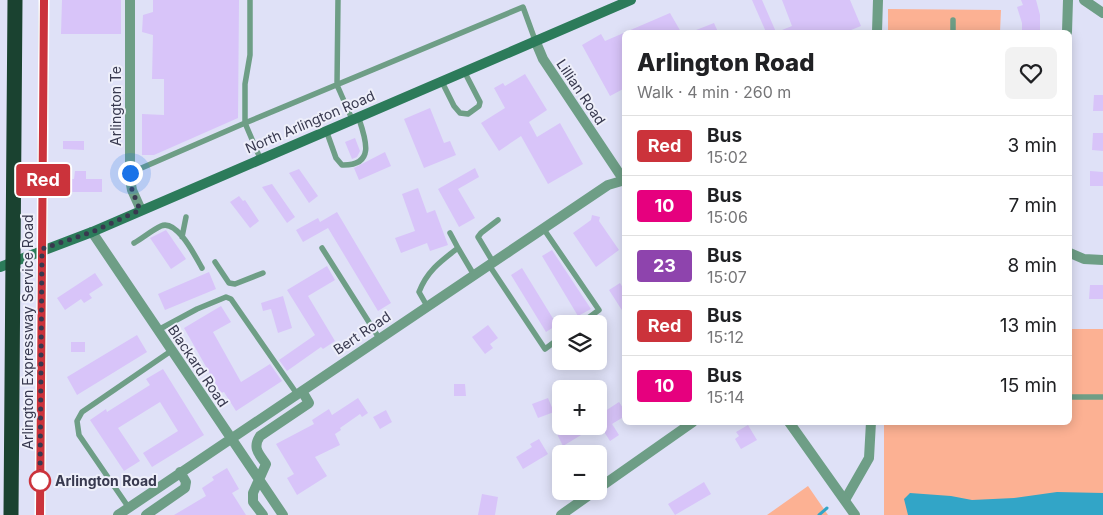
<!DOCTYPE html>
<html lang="en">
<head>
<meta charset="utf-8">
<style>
  :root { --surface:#fff; --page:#f2f2f2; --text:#202124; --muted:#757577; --line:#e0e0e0 }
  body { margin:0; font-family:Inter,sans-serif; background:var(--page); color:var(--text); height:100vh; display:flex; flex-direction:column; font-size:19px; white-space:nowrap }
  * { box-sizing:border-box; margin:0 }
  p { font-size:16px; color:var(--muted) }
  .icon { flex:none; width:28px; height:28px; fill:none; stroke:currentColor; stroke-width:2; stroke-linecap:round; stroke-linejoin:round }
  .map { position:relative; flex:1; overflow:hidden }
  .drawer { position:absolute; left:622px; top:30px; width:450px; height:395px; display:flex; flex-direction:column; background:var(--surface); border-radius:8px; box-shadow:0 2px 12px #0003 }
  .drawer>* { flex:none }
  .badge { padding:0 10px; border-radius:4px; font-size:18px; line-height:32px }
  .controls { position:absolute; left:552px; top:315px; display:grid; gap:10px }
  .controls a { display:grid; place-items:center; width:55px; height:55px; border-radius:8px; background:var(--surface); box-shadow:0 2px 12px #0003; font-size:25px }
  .you { position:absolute; width:25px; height:25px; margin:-12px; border:4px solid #fff; border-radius:50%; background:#1a73e8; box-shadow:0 0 0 8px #1a73e833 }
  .map>.badge { position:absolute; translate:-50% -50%; box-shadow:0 0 0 2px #fff }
  .round { display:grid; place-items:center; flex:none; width:52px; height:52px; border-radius:8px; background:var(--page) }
  .headline { display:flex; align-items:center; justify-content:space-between; height:85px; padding:0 15px }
  h1 { font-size:24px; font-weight:800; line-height:38px }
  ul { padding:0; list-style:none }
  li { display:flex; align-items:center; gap:15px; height:60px; padding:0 15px; border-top:1px solid var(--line) }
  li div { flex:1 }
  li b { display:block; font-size:19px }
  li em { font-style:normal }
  li .badge { min-width:55px; font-weight:700; text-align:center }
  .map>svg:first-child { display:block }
  .green { fill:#fcb193 }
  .water { fill:#32a5c7 }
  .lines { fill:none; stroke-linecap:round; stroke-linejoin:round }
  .stream { stroke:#32a5c7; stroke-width:3 }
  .building { fill:#d8c4f9 }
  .service { stroke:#6e9e86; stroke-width:5.5 }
  .minor { stroke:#6e9e86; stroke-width:10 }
  .tertiary { stroke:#6e9e86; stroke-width:10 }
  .secondary { stroke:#2c7b5a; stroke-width:10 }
  .motorway { stroke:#1a4230; stroke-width:15 }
  .line-casing { stroke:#fff; stroke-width:11 }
  .line { stroke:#cb333b; stroke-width:8 }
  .walk { stroke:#38394f; stroke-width:5; stroke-dasharray:0 9 }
  .stop-dot { fill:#fff; stroke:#cb333b; stroke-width:2.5 }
  .labels { text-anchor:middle; stroke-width:4; stroke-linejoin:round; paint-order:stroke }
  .street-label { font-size:14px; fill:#38394f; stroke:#eeeffa }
  .stop-label { font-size:14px; font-weight:bold; fill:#38394f; stroke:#eeeffa; text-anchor:start }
</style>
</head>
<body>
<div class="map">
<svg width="1103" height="515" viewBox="0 0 1103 515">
  <rect width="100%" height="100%" fill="#dfe1f7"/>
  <path class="green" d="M888 9 1001 10 1000 32H888Z
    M1070 329H1103V515H884V423L1070 422Z
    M808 486 828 515H767Z"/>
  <path class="water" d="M1057 492 1103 493V515H908L904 499 910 493 951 496 972 500 1014 498Z"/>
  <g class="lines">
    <path class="stream" d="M819 515 827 508"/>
  </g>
  <path class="building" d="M62 0H121V34H61Z
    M153 0H239L238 118 154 155H142V114L164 115V79H152L153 35 142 32 143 15 153 12Z
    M752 0H762L776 32H766Z
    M782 0H850L861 26 846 32H777L792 26Z
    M1021 0H1036L1040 15V32H1022V23L1017 7 1023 5Z
    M670 13 681 32H625V88L610 96 582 45 601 34 605 41Z
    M714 23 718 32H691Z
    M525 74 547 110 529 122 537 137 560 123 583 164 548 184 521 136 499 151 481 123 505 108 494 88 503 83 505 86Z
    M1094 95H1103V111H1093Z
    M430 108 444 143 450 141 456 155 424 168 404 119Z
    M1093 133H1103V151L1092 150Z
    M355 138 360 151 357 157 352 159 345 142Z
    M63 141H84V150L63 149Z
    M385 152 391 166 359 180 354 168Z
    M475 168 479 177 458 189 475 218 459 227 438 189Z
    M299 169 318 196 309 203 289 173Z
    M75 171H86V179H102V192H57V179H74Z
    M1090 171 1103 172V186H1090Z
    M272 184 295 217 287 223 262 187Z
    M418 188 427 213 435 210 448 245 430 251 427 243 401 253 395 238 415 231 402 194Z
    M239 196 243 201 245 200 259 221 250 228 230 202Z
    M337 212 391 303 378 311 328 228 303 242 296 230 318 218 320 222Z
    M592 215 600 217 599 221 619 250 596 267 573 233 591 220Z
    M166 230 186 259 171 269 150 238Z
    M552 250 591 309 578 316 542 256Z
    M327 266 335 280 308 296 335 341 323 349 321 347 287 371 279 360 315 335 287 290Z
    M522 268 557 325 546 332 511 275Z
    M209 272 216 289 165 310 158 294Z
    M95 273 103 285 89 294 92 298 84 303 81 299 65 310 57 298Z
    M620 283 625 291V315L609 290Z
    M1090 285H1103V299H1089Z
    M283 296 292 328 278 333 271 309 263 311 261 303Z
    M221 306 231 322 213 332 241 382 270 364 282 381 236 411 224 392 221 393 184 328Z
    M488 325 498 338 490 344 493 348 485 354 472 337Z
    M137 335 147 352 77 395 67 377Z
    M71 342H85V352H71Z
    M163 369 204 435 152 467 143 453 178 431 160 402 118 428 140 461 124 471 90 420 106 409 107 412 150 385 146 379Z
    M454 384H465L466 396H454Z
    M358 398 368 413 362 417 360 414 340 428 341 430 335 434 340 445 315 457 327 476 297 495 287 478 294 474 276 444 314 424 312 420 329 409 332 415Z
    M548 398 554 412 538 418 532 404Z
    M619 402 625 411V416L612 424 619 435 610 441 599 424V415Z
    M386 410 392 422 380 429 373 417Z
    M748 425 757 440 741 449 735 439 739 436 736 432Z
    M570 426H596L563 446 557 434Z
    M539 439 548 454 523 469 516 457 532 447 530 444Z
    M227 468 239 489 232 493 246 515H174L206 496 202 488 214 480 212 477Z
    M704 482 711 494 675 515 668 504Z
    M482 494 498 497 495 515H478Z"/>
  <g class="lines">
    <path class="service" d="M250 0V55L245 84V123L260 158
      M338 0 337 85 352 119
      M953 32V20
      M441 80 454 106 460 113 468 114 479 106 480 102 464 71
      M326 130 336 158 342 165C377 166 365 137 358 116
      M130 173 245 123 523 7 535 40
      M543 228 599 310 580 324
      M450 233 458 248
      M182 237 186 217
      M134 243C143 238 152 230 161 226 177 219 195 256 202 268
      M322 248 379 338
      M215 262 229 283 235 284 263 273
      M493 262 478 237 481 233 498 220
      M489 265 545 349 561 337
      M427 306 419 292C427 271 441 261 458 248L474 275
      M158 330 197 309 226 297 231 299 297 394
      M1070 397H1103
      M129 508 79 435 77 421 82 412 171 351"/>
    <path class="minor" d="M130 0V179L132 190 141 210
      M1084 0 1103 13
      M877 32 878 0
      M1067 32 1068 0
      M92 232 283 515
      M1070 253 1084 259 1103 260
      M599 488 693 422
      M845 500 869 458 871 422
      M118 515 608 185 625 180
      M146 515 185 488 186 482 180 472
      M263 515 253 502V493L266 464C259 454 252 448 260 436L309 403 302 391
      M561 515 595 491"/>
    <path class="tertiary" d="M535 40 543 59 625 182
      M789 422 855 515"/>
    <path class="secondary" d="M0 267 92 232 631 0
      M40 515 44 0"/>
    <path class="motorway" d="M11 515 15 0"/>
  </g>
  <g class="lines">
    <g class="line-casing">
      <path id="line" d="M40 515 44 0"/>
    </g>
    <use href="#line" class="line"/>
    <path class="walk" d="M40 481 42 249 92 232 140 210 132 190 130 173"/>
  </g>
  <circle class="stop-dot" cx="40" cy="481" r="10"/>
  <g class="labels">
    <g class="street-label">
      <text transform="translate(581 92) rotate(56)" y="5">Lillian Road</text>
      <text transform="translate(116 106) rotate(-90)" y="5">Arlington Te</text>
      <text transform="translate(310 122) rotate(-23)" y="5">North Arlington Road</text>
      <text transform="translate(28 332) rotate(-90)" y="5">Arlington Expressway Service Road</text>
      <text transform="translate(362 333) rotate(-34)" y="5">Bert Road</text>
      <text transform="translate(198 366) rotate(56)" y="5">Blackard Road</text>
    </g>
    <g class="stop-label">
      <text x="55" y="486">Arlington Road</text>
    </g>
  </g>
</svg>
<div class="controls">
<a><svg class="icon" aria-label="layers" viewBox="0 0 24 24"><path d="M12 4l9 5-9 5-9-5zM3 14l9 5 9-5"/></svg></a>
<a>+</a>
<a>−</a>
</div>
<div class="you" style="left:130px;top:173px"></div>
<b class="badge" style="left:43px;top:180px;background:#cb333b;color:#fff">Red</b>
<section class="drawer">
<div class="headline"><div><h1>Arlington Road</h1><p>Walk · 4 min · 260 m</p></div><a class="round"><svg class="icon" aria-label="heart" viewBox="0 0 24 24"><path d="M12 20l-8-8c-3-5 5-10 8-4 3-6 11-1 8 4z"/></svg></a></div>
<ul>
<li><span class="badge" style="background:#cb333b;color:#fff">Red</span><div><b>Bus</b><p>15:02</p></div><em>3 min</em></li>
<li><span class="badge" style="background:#e6007e;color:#fff">10</span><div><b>Bus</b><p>15:06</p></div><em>7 min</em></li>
<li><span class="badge" style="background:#8e44ad;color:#fff">23</span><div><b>Bus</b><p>15:07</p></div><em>8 min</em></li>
<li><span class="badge" style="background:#cb333b;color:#fff">Red</span><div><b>Bus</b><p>15:12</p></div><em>13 min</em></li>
<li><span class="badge" style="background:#e6007e;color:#fff">10</span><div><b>Bus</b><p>15:14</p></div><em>15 min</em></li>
</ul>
</section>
</div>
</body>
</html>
